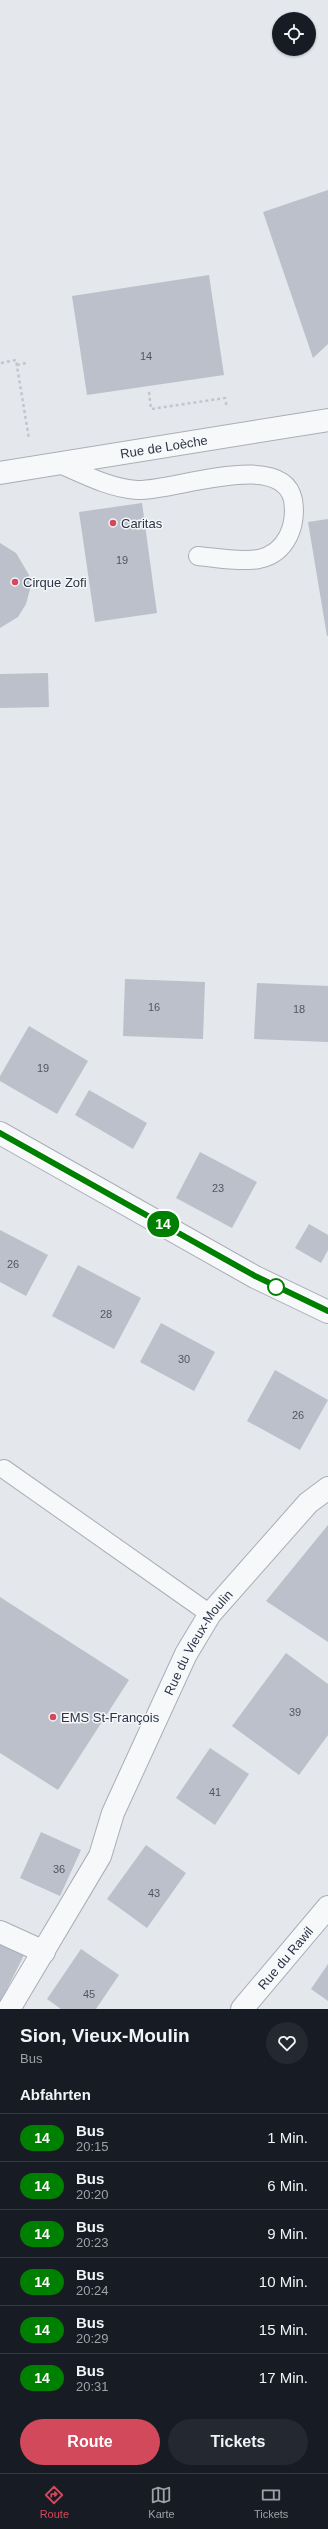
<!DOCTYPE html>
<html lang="de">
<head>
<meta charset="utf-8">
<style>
  :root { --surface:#171b24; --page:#242831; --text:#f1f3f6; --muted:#9ea1a6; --line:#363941; --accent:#d1495b }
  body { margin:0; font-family:Arial,sans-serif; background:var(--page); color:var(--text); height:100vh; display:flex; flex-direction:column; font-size:15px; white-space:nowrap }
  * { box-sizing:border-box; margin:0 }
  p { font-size:13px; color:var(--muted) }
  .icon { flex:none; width:22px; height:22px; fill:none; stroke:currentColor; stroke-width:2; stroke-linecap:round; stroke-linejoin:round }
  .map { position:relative; height:2009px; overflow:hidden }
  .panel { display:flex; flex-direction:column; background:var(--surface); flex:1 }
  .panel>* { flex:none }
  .badge { padding:0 8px; border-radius:13px; font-size:14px; line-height:26px }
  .controls { position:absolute; left:272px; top:12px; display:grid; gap:8px }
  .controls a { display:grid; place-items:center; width:44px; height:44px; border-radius:50%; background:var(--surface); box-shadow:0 1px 3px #0004; font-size:20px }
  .map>.badge { position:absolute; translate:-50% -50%; box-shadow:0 0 0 2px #fff }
  h2 { padding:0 20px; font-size:15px; line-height:36px }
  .round { display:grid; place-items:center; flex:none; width:42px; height:42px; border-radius:21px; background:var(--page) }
  .overview { display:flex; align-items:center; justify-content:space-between; height:68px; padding:0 20px }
  h1 { font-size:19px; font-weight:800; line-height:30px }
  .primary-button { display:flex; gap:8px; margin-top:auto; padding:8px 20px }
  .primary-button a { flex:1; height:46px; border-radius:24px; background:var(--accent); color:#fff; font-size:16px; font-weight:800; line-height:46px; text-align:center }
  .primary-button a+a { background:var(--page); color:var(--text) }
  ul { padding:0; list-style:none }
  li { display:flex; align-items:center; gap:12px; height:48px; padding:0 20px; border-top:1px solid var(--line) }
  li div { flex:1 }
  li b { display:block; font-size:15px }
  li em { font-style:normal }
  li .badge { min-width:44px; font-weight:700; text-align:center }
  .tabs { display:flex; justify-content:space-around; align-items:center; height:56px; border-top:1px solid var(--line); background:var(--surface); font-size:11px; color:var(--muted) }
  .tabs a { display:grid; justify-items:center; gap:2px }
  .tabs .active { color:var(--accent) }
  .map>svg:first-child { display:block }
  .building { fill:#bbc0ca }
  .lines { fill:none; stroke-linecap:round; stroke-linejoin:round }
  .service-casing { stroke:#a9aeb7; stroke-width:20 }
  .minor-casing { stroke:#a9aeb7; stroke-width:24 }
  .tertiary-casing { stroke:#a9aeb7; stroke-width:24 }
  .path { stroke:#c2c5cb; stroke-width:2.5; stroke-dasharray:3 3; stroke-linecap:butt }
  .service { stroke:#f7f8fa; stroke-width:18 }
  .minor { stroke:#f7f8fa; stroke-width:22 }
  .tertiary { stroke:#f7f8fa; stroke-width:22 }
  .line-casing { stroke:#fff; stroke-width:9 }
  .line { stroke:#008000; stroke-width:6 }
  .poi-dot { fill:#d1495b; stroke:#f4f6f9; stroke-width:1.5 }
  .stop-dot { fill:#fff; stroke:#008000; stroke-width:2 }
  .labels { text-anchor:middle; stroke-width:3; stroke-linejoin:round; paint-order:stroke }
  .number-label { font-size:11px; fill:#4f5766 }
  .street-label { font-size:13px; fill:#2b3445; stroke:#f4f6f9 }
  .poi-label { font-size:13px; fill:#2b3445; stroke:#f4f6f9; text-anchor:start }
</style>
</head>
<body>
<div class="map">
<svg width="328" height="2009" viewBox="0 0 328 2009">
  <rect width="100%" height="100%" fill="#e4e7ec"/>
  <path class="building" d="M328 190V344L313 358 263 212Z
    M209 275 224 375 87 395 72 296Z
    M142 503 157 613 95 622 79 512Z
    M328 519V636H327L308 522Z
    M0 543 16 553 22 563 29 575 30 589 26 604 18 617 0 628Z
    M48 673 49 707 0 708V674Z
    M125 979 205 982 203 1039 123 1036Z
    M257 983 328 986V1042L254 1039Z
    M29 1026 88 1061 57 1114 0 1081V1076Z
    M89 1090 147 1123 133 1149 75 1115Z
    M200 1152 257 1182 232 1228 176 1198Z
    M309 1224 328 1235V1250L321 1263 295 1248Z
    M0 1230 48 1255 26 1296 0 1282Z
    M78 1265 141 1298 114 1349 52 1316Z
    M161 1323 215 1352 194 1391 140 1362Z
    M275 1370 328 1400 300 1450 247 1421Z
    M328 1525V1642L266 1601Z
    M0 1597 129 1680 58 1790 0 1753Z
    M286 1653 328 1684V1735L299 1775 232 1726Z
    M210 1748 249 1774 215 1825 176 1798Z
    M41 1832 81 1850 60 1896 20 1878Z
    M146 1845 186 1873 147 1928 107 1899Z
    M0 1941 25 1953 0 2003Z
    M81 1949 119 1975 96 2009H61L47 1999Z
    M328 1964V2001L311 1989Z"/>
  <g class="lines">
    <g class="service-casing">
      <path id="service" d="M60 464C85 475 110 488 137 490 172 492 283 448 293 500 297 525 287 553 259 559 240 562 217 558 198 556
        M4 1469 210 1614"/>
    </g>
    <g class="minor-casing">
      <g id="minor">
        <path d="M0 1133 255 1277 328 1312"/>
        <path d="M0 1932 44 1952"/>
        <path id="s1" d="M9 2009 100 1856 113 1813 186 1654 210 1614 308 1503 328 1488"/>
      </g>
    </g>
    <g class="tertiary-casing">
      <g id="tertiary">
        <path id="s2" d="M0 473 328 420"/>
        <path id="s3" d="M242 2009 328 1907"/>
      </g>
    </g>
    <path class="path" d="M1 363 16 360 29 439
      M17 365 26 363
      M149 392 151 409 225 398 227 408"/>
    <use href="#service" class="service"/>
    <use href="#minor" class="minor"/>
    <use href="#tertiary" class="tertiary"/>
  </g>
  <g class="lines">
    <g class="line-casing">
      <path id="line" d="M0 1133 255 1276 328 1311"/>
    </g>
    <use href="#line" class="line"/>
  </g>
  <g class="poi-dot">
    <circle cx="113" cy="523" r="4"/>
    <circle cx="15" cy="582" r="4"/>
    <circle cx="53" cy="1717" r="4"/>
  </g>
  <circle class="stop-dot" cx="276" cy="1287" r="8"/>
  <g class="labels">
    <g class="number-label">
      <text x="146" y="360">14</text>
      <text x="122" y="564">19</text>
      <text x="154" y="1011">16</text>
      <text x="299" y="1013">18</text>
      <text x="43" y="1072">19</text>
      <text x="218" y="1192">23</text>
      <text x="13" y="1268">26</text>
      <text x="106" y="1318">28</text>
      <text x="184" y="1363">30</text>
      <text x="298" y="1419">26</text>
      <text x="295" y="1716">39</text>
      <text x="215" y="1796">41</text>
      <text x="59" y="1873">36</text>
      <text x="154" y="1897">43</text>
      <text x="89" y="1998">45</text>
    </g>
    <g class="street-label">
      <text dy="5" stroke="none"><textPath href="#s2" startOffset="166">Rue de Loèche</textPath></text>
      <text dy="5" stroke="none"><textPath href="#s1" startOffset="414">Rue du Vieux-Moulin</textPath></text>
      <text dy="5" stroke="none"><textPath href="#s3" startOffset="67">Rue du Rawil</textPath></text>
    </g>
    <g class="poi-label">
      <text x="121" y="528">Caritas</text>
      <text x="23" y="587">Cirque Zofi</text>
      <text x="61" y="1722">EMS St-François</text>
    </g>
  </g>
</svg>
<div class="controls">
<a><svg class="icon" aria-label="locate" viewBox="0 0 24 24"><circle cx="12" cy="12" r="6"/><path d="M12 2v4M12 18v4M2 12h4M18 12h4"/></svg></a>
</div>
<b class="badge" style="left:163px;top:1224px;background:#008000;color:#fff">14</b>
</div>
<section class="panel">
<div class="overview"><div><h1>Sion, Vieux-Moulin</h1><p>Bus</p></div><a class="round"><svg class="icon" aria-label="heart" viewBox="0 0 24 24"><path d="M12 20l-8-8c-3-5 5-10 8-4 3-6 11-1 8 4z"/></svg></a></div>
<h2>Abfahrten</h2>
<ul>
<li><span class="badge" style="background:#008000;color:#fff">14</span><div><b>Bus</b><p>20:15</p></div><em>1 Min.</em></li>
<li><span class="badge" style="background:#008000;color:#fff">14</span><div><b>Bus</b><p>20:20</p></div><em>6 Min.</em></li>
<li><span class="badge" style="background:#008000;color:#fff">14</span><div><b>Bus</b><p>20:23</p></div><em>9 Min.</em></li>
<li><span class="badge" style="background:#008000;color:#fff">14</span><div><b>Bus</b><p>20:24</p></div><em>10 Min.</em></li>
<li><span class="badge" style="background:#008000;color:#fff">14</span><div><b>Bus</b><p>20:29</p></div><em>15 Min.</em></li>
<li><span class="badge" style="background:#008000;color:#fff">14</span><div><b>Bus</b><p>20:31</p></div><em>17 Min.</em></li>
</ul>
<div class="primary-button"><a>Route</a><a>Tickets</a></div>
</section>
<nav class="tabs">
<a class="active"><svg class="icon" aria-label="directions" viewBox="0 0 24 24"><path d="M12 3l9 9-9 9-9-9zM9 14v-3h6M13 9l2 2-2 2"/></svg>Route</a>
<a><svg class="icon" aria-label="map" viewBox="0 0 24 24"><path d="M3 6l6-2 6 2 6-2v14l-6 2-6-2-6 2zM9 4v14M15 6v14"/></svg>Karte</a>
<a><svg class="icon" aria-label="tickets" viewBox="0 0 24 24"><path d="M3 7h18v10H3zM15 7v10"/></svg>Tickets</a>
</nav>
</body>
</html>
